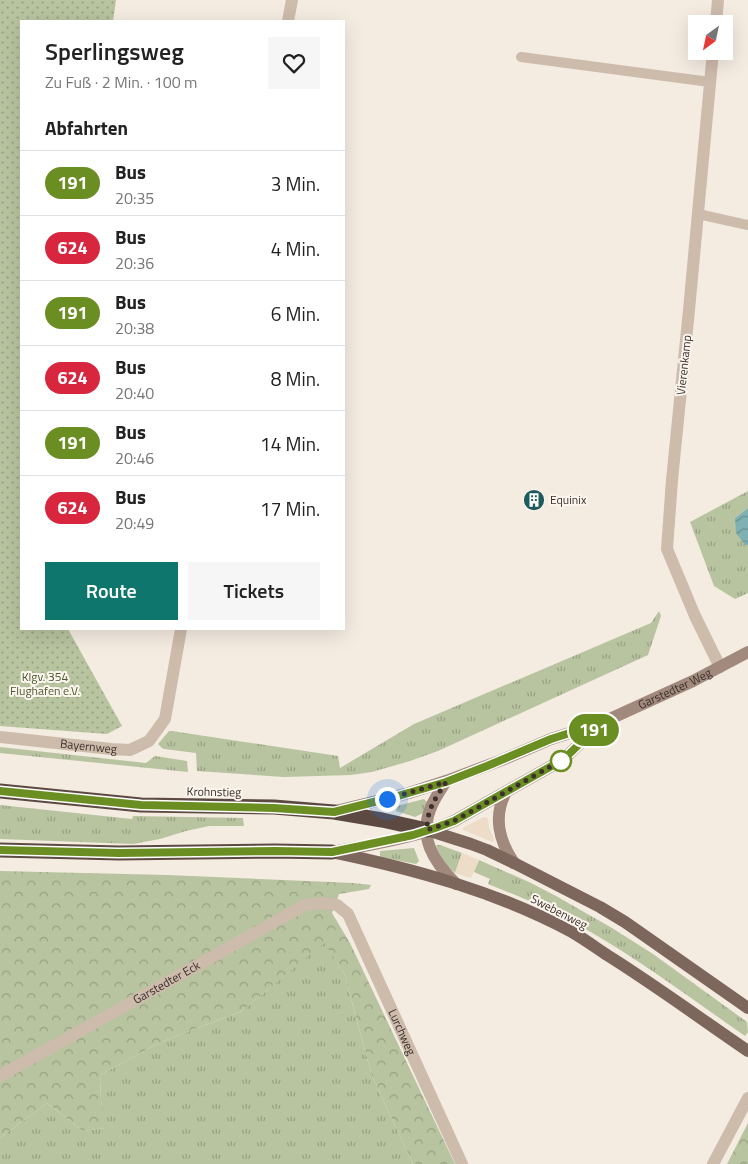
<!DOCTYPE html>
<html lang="de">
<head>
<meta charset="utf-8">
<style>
  :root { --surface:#fff; --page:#f6f6f6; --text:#222; --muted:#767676; --line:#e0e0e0; --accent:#0f766e }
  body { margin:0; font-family:"Titillium Web",sans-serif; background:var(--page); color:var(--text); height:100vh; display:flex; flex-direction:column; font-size:19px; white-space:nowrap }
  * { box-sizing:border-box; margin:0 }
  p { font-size:16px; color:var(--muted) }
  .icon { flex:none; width:28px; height:28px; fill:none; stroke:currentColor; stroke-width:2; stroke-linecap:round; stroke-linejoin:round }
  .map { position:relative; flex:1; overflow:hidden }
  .side { position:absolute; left:20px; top:20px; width:325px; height:610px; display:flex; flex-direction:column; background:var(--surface); border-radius:0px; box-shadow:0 5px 20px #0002 }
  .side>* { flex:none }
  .badge { padding:0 10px; border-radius:16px; font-size:18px; line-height:32px }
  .needle { width:32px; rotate:213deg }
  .fabs { position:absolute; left:688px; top:15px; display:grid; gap:10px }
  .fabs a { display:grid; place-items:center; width:45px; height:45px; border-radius:0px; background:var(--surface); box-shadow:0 5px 20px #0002; font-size:25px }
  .you { position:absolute; width:25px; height:25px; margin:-12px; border:4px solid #fff; border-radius:50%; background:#1a73e8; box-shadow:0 0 0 8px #1a73e833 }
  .map>.badge { position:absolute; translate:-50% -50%; box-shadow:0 0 0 2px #fff }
  h2 { padding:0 25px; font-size:19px; line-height:45px }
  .round { display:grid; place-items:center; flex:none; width:52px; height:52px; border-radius:0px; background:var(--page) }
  .headline { display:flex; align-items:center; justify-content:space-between; height:85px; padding:0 25px }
  h1 { font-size:24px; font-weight:600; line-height:38px }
  .action { display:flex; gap:10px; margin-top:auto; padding:10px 25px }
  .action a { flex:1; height:58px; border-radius:0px; background:var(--accent); color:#fff; font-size:20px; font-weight:600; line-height:58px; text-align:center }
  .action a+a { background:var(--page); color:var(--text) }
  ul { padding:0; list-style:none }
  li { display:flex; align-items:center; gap:15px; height:65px; padding:0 25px; border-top:1px solid var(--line) }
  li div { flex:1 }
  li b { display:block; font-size:19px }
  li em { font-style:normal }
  li .badge { min-width:55px; font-weight:700; text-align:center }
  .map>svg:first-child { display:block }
  .grass { fill:url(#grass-tufts) }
  .forest { fill:url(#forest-crowns) }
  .garden { fill:url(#garden-dots) }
  .plaza { fill:#ecdcc8 }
  .water { fill:url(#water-waves) }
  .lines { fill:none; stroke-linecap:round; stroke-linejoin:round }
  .lane { stroke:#cdbbac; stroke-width:10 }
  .street { stroke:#cdbbac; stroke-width:12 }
  .secondary { stroke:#a18a7d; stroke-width:12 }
  .primary { stroke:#7d675c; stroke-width:12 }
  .highway { stroke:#5c4a42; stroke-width:15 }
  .line-casing { stroke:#fff; stroke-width:11 }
  .line { stroke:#6b8e23; stroke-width:8 }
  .walk { stroke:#3b302b; stroke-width:5; stroke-dasharray:0 9 }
  .stop-dot { fill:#fff; stroke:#6b8e23; stroke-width:2.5 }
  .labels { text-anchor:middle; stroke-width:4; stroke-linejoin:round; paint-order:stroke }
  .street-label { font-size:12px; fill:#3b302b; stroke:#fbf5ee }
  .poi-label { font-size:12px; fill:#3b302b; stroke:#fbf5ee; text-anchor:start }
  .park-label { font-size:12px; fill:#4a5a2e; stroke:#fbf5ee }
</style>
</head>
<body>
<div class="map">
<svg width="748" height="1164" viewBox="0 0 748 1164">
  <defs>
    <pattern id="grass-tufts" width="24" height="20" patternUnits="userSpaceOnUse" patternTransform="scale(1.25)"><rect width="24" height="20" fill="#b8c4a0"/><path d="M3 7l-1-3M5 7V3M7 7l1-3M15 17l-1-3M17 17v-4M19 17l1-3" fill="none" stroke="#97a083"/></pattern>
    <pattern id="forest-crowns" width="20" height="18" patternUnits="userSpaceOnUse" patternTransform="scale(1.25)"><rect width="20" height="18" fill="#b8c4a0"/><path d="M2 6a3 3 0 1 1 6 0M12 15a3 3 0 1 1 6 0" fill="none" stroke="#97a083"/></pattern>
    <pattern id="garden-dots" width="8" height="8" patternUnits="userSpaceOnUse" patternTransform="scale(1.25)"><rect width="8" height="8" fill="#b8c4a0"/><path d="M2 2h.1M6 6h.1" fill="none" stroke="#97a083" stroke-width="1.8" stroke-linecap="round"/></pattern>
    <pattern id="water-waves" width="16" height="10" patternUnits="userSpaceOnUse" patternTransform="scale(1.25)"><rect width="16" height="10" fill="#7fb0b2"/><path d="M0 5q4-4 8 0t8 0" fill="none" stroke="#699091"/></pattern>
  </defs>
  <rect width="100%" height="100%" fill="#f4ebe1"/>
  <path class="grass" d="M748 491V508L735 518 745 545H748V593L735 599 714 586 690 522Z
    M659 611 661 616 648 655 438 751 410 761 372 772 351 775 284 777 197 771 196 753 164 749 162 748 158 744 169 731H172L338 756 340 768 414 724 651 623Z
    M0 747 146 763 155 756 187 761 188 772 0 753Z
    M424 799 428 803 423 813 415 817 396 811 397 806Z
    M0 805 132 819 133 816 243 818 244 826H209L186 831 160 839 133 844 0 839Z
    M437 845H440L462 853 455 873 444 864 436 846Z
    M414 848 419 861 416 864 380 857V851Z
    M479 860 529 882 556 896 612 928 653 954 747 1022 748 1032 745 1036C693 1000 643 962 589 931 557 912 523 898 488 884L490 879 474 872Z
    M324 942 344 973 372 1076 413 1164H0V1138L47 1103 83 1131 105 1128 101 1100 100 1075 161 1042 242 1011Z"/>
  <path class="forest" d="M0 871 167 875 353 883 371 885 369 889 339 894 332 913 350 943 455 1164H413L372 1076 344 973 324 943 242 1011 161 1042 100 1075 101 1100 106 1128 83 1131 47 1103 0 1138Z
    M748 1123V1164H727Z"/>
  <path class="garden" d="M0 0H116L113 21H21V629H68L122 726 107 734 0 726Z"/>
  <path class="plaza" d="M484 817H486L488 819 489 828 494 839 493 842 463 830 464 827Z
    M462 853 479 860 471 878 455 873Z"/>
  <path class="water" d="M748 508V545H745L736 533 735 518Z"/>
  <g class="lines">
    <path class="lane" d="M521 57 710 82
      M698 214 748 225"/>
    <g class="street">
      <path d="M288 21 292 0"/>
      <path d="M716 24 718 0"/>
      <path d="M713 51 689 310 672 480 667 549 695 616 720 667"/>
      <path id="s1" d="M0 737 111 749 130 750 149 741 165 719 181 629"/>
      <path id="s2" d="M0 1076 305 905 323 903 337 905 348 914 462 1164"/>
      <path d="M713 1164 748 1098"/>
    </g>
    <g class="secondary">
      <path d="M446 781C441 789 436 796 432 805 417 837 434 862 456 884"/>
      <path d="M506 792C493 816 499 841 514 863"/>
      <path id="s3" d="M336 811 409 793 446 781 502 760 551 739 601 723 693 681 748 652"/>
      <path d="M332 852C373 844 416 838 454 821L564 759 598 726"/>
    </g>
    <path class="primary" d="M427 830 471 844 487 850 514 863 600 907 625 922 748 1008
      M332 852C414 869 498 892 572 932 584 939 595 947 607 955 655 985 701 1019 748 1051"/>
    <path class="highway" d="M0 791 141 805 274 807 334 812 382 820 427 830
      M0 850 119 853 275 851 332 852"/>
  </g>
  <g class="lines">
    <g class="line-casing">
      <path id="line" d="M0 791 141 805 274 808 334 812 398 796 446 782 487 766 551 739 601 723 564 759 454 821 435 828 413 835 332 852 275 851 119 853 0 850"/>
    </g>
    <use href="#line" class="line"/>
    <path class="walk" d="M387 799 446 782C435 799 427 809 427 830L454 821 564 759 561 761"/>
  </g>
  <defs>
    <g id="building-disc" transform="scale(1.125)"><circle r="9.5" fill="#1f5a5e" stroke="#fbf5ee"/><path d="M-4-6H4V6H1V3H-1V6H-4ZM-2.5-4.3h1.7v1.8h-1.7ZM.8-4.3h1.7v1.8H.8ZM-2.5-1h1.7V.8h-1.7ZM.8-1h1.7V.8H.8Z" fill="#fff"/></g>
  </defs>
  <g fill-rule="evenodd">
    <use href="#building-disc" x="534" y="500"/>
  </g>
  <circle class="stop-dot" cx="561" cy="761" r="10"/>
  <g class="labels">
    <g class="street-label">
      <text transform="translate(684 365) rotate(-84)" y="4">Vierenkamp</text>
      <text dy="4" stroke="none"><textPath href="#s3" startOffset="361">Garstedter Weg</textPath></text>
      <text dy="4" stroke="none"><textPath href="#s1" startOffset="89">Bayernweg</textPath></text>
      <text transform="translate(214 792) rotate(1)" y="4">Krohnstieg</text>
      <text transform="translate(559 912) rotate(27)" y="4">Swebenweg</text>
      <text dy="4" stroke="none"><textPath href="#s2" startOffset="191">Garstedter Eck</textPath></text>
      <text dy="4" stroke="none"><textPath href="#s2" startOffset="526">Lurchweg</textPath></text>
    </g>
    <g class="poi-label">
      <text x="550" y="504">Equinix</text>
    </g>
    <g class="park-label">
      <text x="45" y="681">Klgv. 354<tspan x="45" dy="14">Flughafen e.V.</tspan></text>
    </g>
  </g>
</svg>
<div class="fabs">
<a><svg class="needle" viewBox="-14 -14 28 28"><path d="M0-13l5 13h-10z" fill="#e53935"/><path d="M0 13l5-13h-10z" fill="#767676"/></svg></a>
</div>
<div class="you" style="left:387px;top:799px"></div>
<b class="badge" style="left:594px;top:730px;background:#6b8e23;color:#fff">191</b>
<section class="side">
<div class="headline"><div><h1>Sperlingsweg</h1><p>Zu Fuß · 2 Min. · 100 m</p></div><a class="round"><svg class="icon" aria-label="heart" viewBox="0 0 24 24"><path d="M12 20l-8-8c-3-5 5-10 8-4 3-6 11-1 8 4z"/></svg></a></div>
<h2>Abfahrten</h2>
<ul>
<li><span class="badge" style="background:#6b8e23;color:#fff">191</span><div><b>Bus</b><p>20:35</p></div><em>3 Min.</em></li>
<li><span class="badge" style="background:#d7263d;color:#fff">624</span><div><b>Bus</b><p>20:36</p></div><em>4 Min.</em></li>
<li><span class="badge" style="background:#6b8e23;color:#fff">191</span><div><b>Bus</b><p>20:38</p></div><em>6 Min.</em></li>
<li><span class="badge" style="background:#d7263d;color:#fff">624</span><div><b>Bus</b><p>20:40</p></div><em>8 Min.</em></li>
<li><span class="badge" style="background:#6b8e23;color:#fff">191</span><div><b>Bus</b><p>20:46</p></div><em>14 Min.</em></li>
<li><span class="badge" style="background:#d7263d;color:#fff">624</span><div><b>Bus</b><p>20:49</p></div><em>17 Min.</em></li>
</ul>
<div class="action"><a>Route</a><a>Tickets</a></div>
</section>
</div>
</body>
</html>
